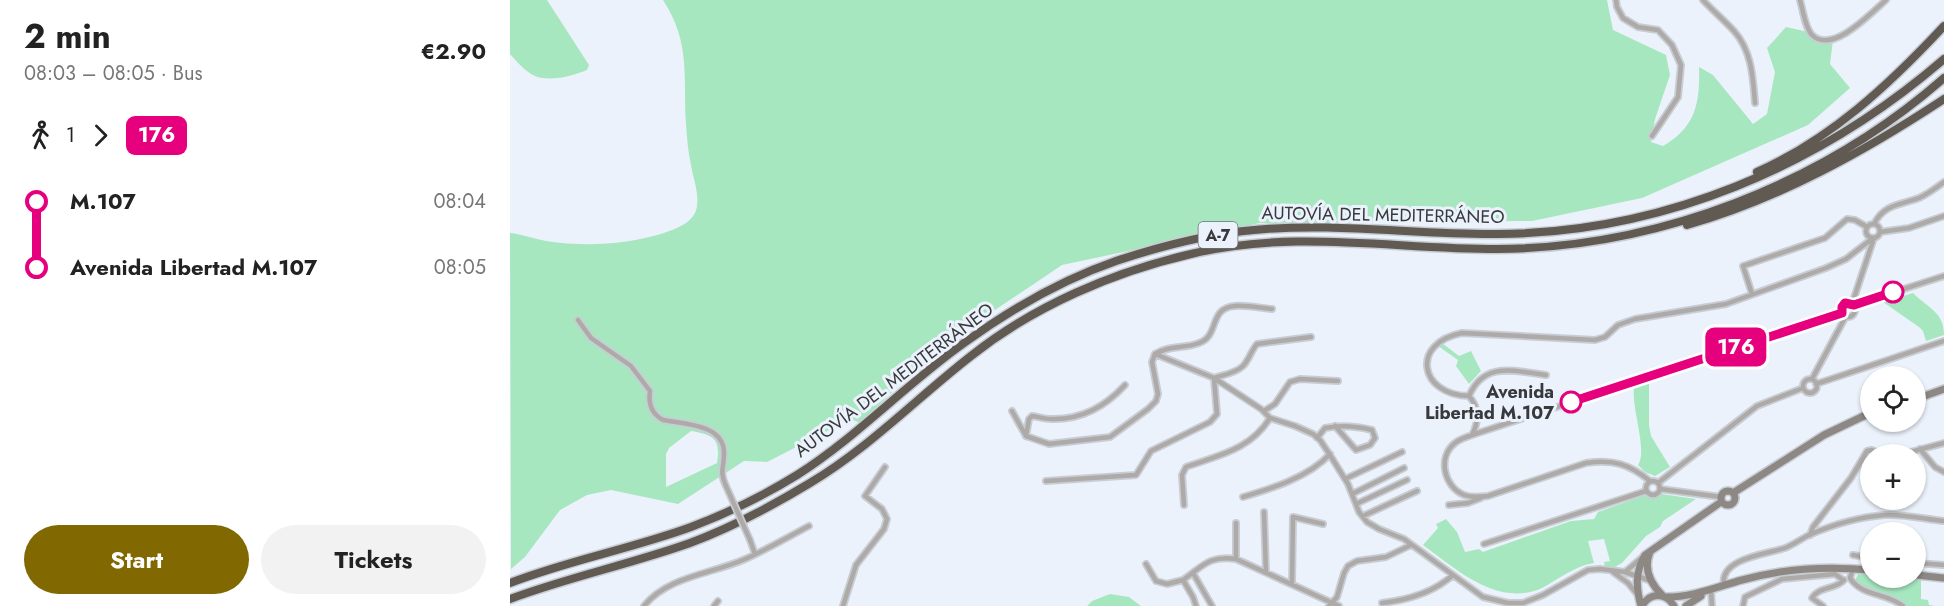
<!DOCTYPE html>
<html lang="en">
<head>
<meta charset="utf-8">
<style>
  :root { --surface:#fff; --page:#f2f2f2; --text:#222; --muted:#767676; --accent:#826800 }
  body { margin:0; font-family:Jost,sans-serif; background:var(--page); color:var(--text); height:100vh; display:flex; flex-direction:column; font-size:22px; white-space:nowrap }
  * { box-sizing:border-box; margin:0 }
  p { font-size:20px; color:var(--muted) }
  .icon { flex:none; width:33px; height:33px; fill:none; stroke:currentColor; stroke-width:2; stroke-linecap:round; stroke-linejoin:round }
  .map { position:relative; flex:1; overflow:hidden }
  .side { display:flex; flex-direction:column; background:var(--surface); width:510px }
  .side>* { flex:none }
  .badge { padding:0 12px; border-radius:9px; font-size:21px; line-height:39px }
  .buttons { position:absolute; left:1350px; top:366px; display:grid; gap:12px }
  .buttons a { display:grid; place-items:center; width:66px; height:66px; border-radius:50%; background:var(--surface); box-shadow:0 2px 4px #0004; font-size:30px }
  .map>.badge { position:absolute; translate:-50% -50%; box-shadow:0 0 0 3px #fff }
  .legs { display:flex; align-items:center; gap:9px; height:66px; padding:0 24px; font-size:20px }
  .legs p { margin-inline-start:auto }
  .overview { display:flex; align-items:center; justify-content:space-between; height:102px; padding:0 24px }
  h1 { font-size:33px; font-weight:700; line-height:45px }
  .button { display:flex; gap:12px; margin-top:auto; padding:12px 24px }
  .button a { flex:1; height:69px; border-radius:36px; background:var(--accent); color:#fff; font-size:24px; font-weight:700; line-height:69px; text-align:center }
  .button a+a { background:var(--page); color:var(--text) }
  ul { padding:0 24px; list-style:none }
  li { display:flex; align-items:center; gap:21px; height:66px; font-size:22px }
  li i { display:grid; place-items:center; width:9px; height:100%; margin:0 8px; background:currentColor }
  li i::after { content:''; width:15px; height:15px; margin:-8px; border:4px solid; border-radius:50%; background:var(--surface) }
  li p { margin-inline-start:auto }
  li:first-child i { background:linear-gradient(#0000 50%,currentColor 0) }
  li:last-child i { background:linear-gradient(currentColor 50%,#0000 0) }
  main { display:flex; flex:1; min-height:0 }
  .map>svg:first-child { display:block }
  .green { fill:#a6e7c0; fill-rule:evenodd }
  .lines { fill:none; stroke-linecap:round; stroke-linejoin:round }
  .street-casing { stroke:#c8cdd5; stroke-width:8 }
  .secondary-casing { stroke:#c8cdd5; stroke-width:10 }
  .highway-casing { stroke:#c8cdd5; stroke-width:11 }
  .street { stroke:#aeaaa7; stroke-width:4.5 }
  .secondary { stroke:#8d8883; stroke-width:7 }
  .highway { stroke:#615a53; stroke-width:8 }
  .street-bridge-casing { stroke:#c8cdd5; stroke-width:8; stroke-linecap:butt }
  .street-bridge { stroke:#aeaaa7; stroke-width:4.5 }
  .line-1-casing { stroke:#fff; stroke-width:14 }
  .line-1 { stroke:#e6007e; stroke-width:9 }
  .stop-1-dot { fill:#fff; stroke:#e6007e; stroke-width:3 }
  .labels { text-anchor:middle; stroke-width:6; stroke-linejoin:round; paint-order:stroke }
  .shield { fill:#ecf2fb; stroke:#6d7076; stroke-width:1.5 }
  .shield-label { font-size:16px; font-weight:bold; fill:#37393d }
  .street-label { font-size:18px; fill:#37393d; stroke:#ecf2fb }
  .stop-label { font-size:18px; font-weight:bold; fill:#37393d; stroke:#ecf2fb; text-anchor:end }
</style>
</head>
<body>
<main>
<section class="side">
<div class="overview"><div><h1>2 min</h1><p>08:03 – 08:05 · Bus</p></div><b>€2.90</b></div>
<div class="legs"><svg class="icon" aria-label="walk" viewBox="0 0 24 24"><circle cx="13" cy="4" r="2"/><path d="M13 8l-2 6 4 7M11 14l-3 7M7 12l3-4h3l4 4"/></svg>1<svg class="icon" aria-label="forward" viewBox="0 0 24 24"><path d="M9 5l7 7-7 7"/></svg><b class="badge" style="background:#e6007e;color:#fff">176</b></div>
<ul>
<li><i style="color:#e6007e"></i><b>M.107</b><p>08:04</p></li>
<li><i style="color:#e6007e"></i><b>Avenida Libertad M.107</b><p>08:05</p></li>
</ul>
<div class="button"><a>Start</a><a>Tickets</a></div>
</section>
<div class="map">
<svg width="1434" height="606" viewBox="0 0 1434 606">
  <rect width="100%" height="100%" fill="#ecf2fb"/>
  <path class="green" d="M0 0H37L79 65 77 70C63 76 40 82 25 76 16 72 7 62 0 54Z
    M153 0H1097L1103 30 1156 55 1160 75 1145 119 1141 142 1153 146C1186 127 1190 103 1189 67L1203 75 1243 124 1257 114 1265 72 1257 48 1276 27 1294 31 1323 40 1320 64 1340 88 1298 125 1132 198 1022 221 750 223 552 265 427 349 350 423 341 419 257 462 234 461 168 504 101 490 77 495 50 510 15 557 1 569 0 233C12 234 24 239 36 241 76 247 114 245 154 233 168 228 185 222 187 206 189 192 183 178 181 165 178 152 177 138 176 124 173 76 181 43 153 0ZM181 431C203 435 211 438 207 463L156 487V454L159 448Z
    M1403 293C1418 308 1434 312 1434 335L1416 341 1413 331 1409 327 1373 302Z
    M932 343 949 356 961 351 971 371 959 384 946 366 948 360 928 346Z
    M1139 383V425L1141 436 1160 467 1145 476 1135 472 1128 465C1138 451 1121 407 1124 388Z
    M1151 494 1186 499 1153 521 1150 527 1136 536 1112 563 1103 568H1095L1094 562 1100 561 1094 539 1078 541 1084 563C1064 566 1048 580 1030 589 986 606 947 570 913 545L928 528 926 524 936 519 947 532 955 552 969 549 973 552 1061 521 1084 519 1088 512 1135 495C1141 499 1147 500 1151 494Z
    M1349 572 1360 573V578H1411V599L1418 600 1419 605 1425 606H1396L1374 593 1345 585 1344 583Z
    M600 594 619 597 631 606H577L582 601Z"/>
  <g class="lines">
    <g class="street-casing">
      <path id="street" d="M1106 0 1107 7 1113 18 1128 27 1148 30 1162 45 1171 65 1168 97 1142 136
        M1193 0C1203 11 1214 20 1224 31 1242 51 1243 78 1245 103
        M1290 0C1293 10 1295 28 1302 35 1322 55 1361 13 1376 0
        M1364 224C1374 204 1390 205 1409 198 1418 194 1426 188 1434 182
        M1356 231a7 7 0 1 1 14 0a7 7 0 1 1-14 0Z
        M1370 232 1399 228 1434 216
        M1242 294 1233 266 1315 238 1337 219 1345 220 1357 227
        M1331 310a7 7 0 1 1 14 0a7 7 0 1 1-14 0Z
        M1342 304 1364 238
        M1344 305 1434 276
        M68 320 81 338 121 366 140 391C138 404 142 414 153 420 174 424 215 424 214 454 214 468 209 471 216 486
        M645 354 704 378 751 409 760 418 785 426 803 434 810 440 820 455 838 484 849 512 857 522 869 529 894 539 973 597 998 603H1013L1033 595 1078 570 1090 569 1115 572 1141 581
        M645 354C659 345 674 349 689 343 710 336 698 308 725 306 737 305 750 308 762 309
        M1302 379 1336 316
        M1293 386a7 7 0 1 1 14 0a7 7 0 1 1-14 0Z
        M1306 384 1434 341
        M959 396C909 395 900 343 952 333L1085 340 1095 337 1108 325 1125 319 1216 304 1316 268 1336 259 1363 238
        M959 396C974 361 1004 371 1036 375
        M959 396C970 409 969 421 962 435
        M502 411 516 436
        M754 411 765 404 780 382 790 379 828 381
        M516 436 539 444 600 437 638 409 646 401 648 394 642 362 645 354
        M516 436 519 419 522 416C529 417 535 419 541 419 571 420 595 407 615 385
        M807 438 815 428C831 425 846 426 862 430L865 438 860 445 846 450 825 426
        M1410 449 1425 467 1434 472
        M1393 454 1434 443
        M835 479 892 452
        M1136 488a7 7 0 1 1 14 0a7 7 0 1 1-14 0Z
        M536 481 626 475 641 451 700 422 707 414 704 378C713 375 726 373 733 366 739 360 741 351 747 344L801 337
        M1140 481C1119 464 1103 459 1076 463L978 496C970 497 962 498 954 495 934 487 927 457 945 443 950 439 956 437 962 435L1332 313
        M1148 483 1247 406 1293 388
        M1150 489 1211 497
        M842 494 894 468
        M733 497C763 488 799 477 820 454
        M846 504 897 480
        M674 505 672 475 676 467C709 455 740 450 760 418
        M939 505 958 503 971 498
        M754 512 756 572
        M853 516 907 491
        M1300 535 1303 527 1341 478 1357 451 1362 450 1370 454
        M240 540 245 554
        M974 544 1136 491
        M1343 555 1360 558
        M726 559V523
        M1406 563 1434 565
        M636 564 646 581 657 584 673 580
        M1343 569 1340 578C1351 596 1377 593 1393 606
        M1103 572 1118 583 1127 594
        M1115 572 1135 555
        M683 573 702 606
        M782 584 783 517 813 524
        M1214 585C1209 558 1258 554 1275 548 1283 545 1291 539 1299 535 1322 525 1349 517 1375 515 1394 514 1415 519 1434 521
        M1201 590 1202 606
        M872 603C898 600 923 593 943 575
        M134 606C157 577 200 574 233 560 256 550 278 537 299 526
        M204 606 208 601
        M333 606 346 565 374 529 377 519 372 509 355 496 375 467
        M686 606 683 597 673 580C693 566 699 555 726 559L829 606
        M819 606 827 597 834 573 838 566 847 561 876 557 901 545
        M1233 606 1235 597 1272 579 1325 574 1333 580
        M1313 606 1302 598C1309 586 1325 590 1334 580"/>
    </g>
    <g class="secondary-casing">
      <path id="secondary" d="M1406 399 1434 389
        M1211 498a7 7 0 1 1 14 0a7 7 0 1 1-14 0Z
        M1223 493 1314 435 1360 413
        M1140 552C1133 569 1140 583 1152 595
        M1406 575 1434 578
        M1156 597C1184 597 1206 587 1232 580 1275 568 1317 566 1360 570
        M1131 606C1126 588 1125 572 1135 555L1211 502
        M1132 606C1140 592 1156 592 1164 606
        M1176 606 1191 596"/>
    </g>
    <g class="highway-casing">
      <path id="highway" d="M1247 172C1321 139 1379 85 1434 26
        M1177 225C1269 199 1355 151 1434 99
        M0 583C59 560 121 549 181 527 218 513 253 496 287 475 347 437 396 384 454 343 501 309 551 280 606 261 651 246 697 234 744 230 825 222 907 235 988 234 1153 233 1310 166 1434 59
        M0 599C59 577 121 564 180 543 223 527 262 506 300 483 359 448 407 398 461 356 524 306 603 272 681 254 785 229 882 249 987 249 1148 248 1313 184 1434 78"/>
    </g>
    <use href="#street" class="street"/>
    <use href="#secondary" class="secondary"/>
    <use href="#highway" class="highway"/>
    <g class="street-bridge-casing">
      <path id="street-bridge" d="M216 486 240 540"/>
    </g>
    <use href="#street-bridge" class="street-bridge"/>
  </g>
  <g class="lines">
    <g class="line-1-casing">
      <path id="line-1" d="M1061 402 1332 313V307L1335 303 1344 305 1383 292"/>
    </g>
    <use href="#line-1" class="line-1"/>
  </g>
  <g class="stop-1-dot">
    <circle cx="1383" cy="292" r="10"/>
    <circle cx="1061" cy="402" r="10"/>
  </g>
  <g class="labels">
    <rect class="shield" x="688.5" y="222" width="39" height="26" rx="4.5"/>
    <g class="shield-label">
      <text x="708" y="241">A-7</text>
    </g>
    <g class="street-label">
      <text transform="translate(873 215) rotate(1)" y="6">AUTOVÍA DEL MEDITERRÁNEO</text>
      <text transform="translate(384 380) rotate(-37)" y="6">AUTOVÍA DEL MEDITERRÁNEO</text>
    </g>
    <g class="stop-label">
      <text x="1044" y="398">Avenida<tspan x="1044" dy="21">Libertad M.107</tspan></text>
    </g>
  </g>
</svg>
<div class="buttons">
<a><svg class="icon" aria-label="locate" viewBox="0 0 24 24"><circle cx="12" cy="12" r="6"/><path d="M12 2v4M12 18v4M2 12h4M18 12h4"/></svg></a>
<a>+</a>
<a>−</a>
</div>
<b class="badge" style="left:1226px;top:347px;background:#e6007e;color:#fff">176</b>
</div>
</main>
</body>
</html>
